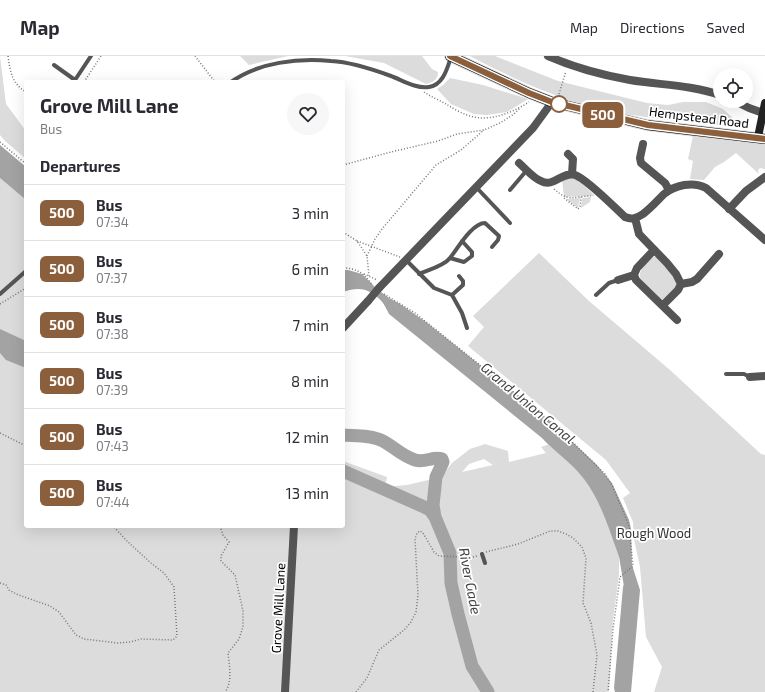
<!DOCTYPE html>
<html lang="en">
<head>
<meta charset="utf-8">
<style>
  :root { --surface:#fff; --page:#f7f7f7; --text:#2b2b33; --muted:#7c7c81; --line:#e1e1e2 }
  body { margin:0; font-family:"Exo 2",sans-serif; background:var(--page); color:var(--text); height:100vh; display:flex; flex-direction:column; font-size:15px; white-space:nowrap }
  * { box-sizing:border-box; margin:0 }
  p { font-size:13px; color:var(--muted) }
  .icon { flex:none; width:22px; height:22px; fill:none; stroke:currentColor; stroke-width:2; stroke-linecap:round; stroke-linejoin:round }
  .map { position:relative; flex:1; overflow:hidden }
  .sheet { position:absolute; left:24px; top:24px; width:321px; height:448px; display:flex; flex-direction:column; background:var(--surface); border-radius:4px; box-shadow:0 4px 16px #0002 }
  .sheet>* { flex:none }
  .badge { padding:0 8px; border-radius:6px; font-size:14px; line-height:26px }
  .buttons { position:absolute; left:713px; top:12px; display:grid; gap:8px }
  .buttons a { display:grid; place-items:center; width:40px; height:40px; border-radius:50%; background:var(--surface); box-shadow:0 4px 16px #0002; font-size:20px }
  .map>.badge { position:absolute; translate:-50% -50%; box-shadow:0 0 0 2px #fff }
  h2 { padding:0 16px; font-size:15px; line-height:36px }
  .round { display:grid; place-items:center; flex:none; width:42px; height:42px; border-radius:21px; background:var(--page) }
  .summary { display:flex; align-items:center; justify-content:space-between; height:68px; padding:0 16px }
  h1 { font-size:19px; font-weight:700; line-height:30px }
  ul { padding:0; list-style:none }
  li { display:flex; align-items:center; gap:12px; height:56px; padding:0 16px; border-top:1px solid var(--line) }
  li div { flex:1 }
  li b { display:block; font-size:15px }
  li em { font-style:normal }
  li .badge { min-width:44px; font-weight:700; text-align:center }
  header { display:flex; align-items:center; gap:24px; box-sizing:border-box; height:56px; padding:0 20px; background:var(--surface); border-bottom:1px solid var(--line) }
  header strong { font-size:19px }
  nav { display:flex; gap:22px; margin-inline-start:auto; font-size:14px }
  .map>svg:first-child { display:block }
  .green { fill:#dcdcdc; fill-rule:evenodd }
  .water { fill:#a3a3a3 }
  .lines { fill:none; stroke-linecap:round; stroke-linejoin:round }
  .canal { stroke:#a3a3a3; stroke-width:8 }
  .river { stroke:#a3a3a3; stroke-width:13 }
  .primary-casing { stroke:#dbdbdb; stroke-width:12 }
  .path { stroke:#777; stroke-width:1.5; stroke-dasharray:1 2; stroke-linecap:butt }
  .lane { stroke:#555; stroke-width:4 }
  .street { stroke:#555; stroke-width:8 }
  .secondary { stroke:#222; stroke-width:8 }
  .primary { stroke:#000; stroke-width:10 }
  .street-bridge { stroke:#555; stroke-width:8 }
  .line-casing { stroke:#fff; stroke-width:9 }
  .line { stroke:#8b5e3c; stroke-width:6 }
  .stop-dot { fill:#fff; stroke:#8b5e3c; stroke-width:2 }
  .labels { text-anchor:middle; stroke-width:3.5; stroke-linejoin:round; paint-order:stroke }
  .street-label { font-size:13px; fill:#000; stroke:#fff }
  .park-label { font-size:13px; fill:#333; stroke:#fff }
  .water-label { font-size:14px; font-style:italic; fill:#444; stroke:#fff }
</style>
</head>
<body>
<header>
<strong>Map</strong>
<nav><a>Map</a><a>Directions</a><a>Saved</a></nav>
</header>
<div class="map">
<svg width="765" height="636" viewBox="0 0 765 636">
  <rect width="100%" height="100%" fill="#fff"/>
  <path class="green" d="M0 0 6 48 26 75V103L5 85 0 79Z
    M240 0H288L249 9Z
    M345 0H422L432 13 438 16C438 24 433 26 426 28L384 7Z
    M470 0H495L558 25 647 47 668 49 683 46H706L723 53 732 61 733 67 728 70C696 67 664 64 632 59 622 57 611 56 602 54 556 42 511 22 470 0Z
    M450 22 483 29 528 43 507 56 487 59 474 58 451 48 437 33 443 29Z
    M693 80 742 85 765 89V113L760 112 758 114 759 118 736 97 724 106 715 111 704 124 690 123 693 105 688 103Z
    M0 122 26 144V470H343V405L387 421 385 431 407 429 441 421 452 407 470 393 485 388 508 395 509 406 546 397 541 391 552 387 585 420 604 455 619 495V519L613 564 609 636H0ZM484 403 493 409 462 416 469 408Z
    M570 122 580 125 595 140 564 141 562 124Z
    M591 141 590 146 581 152 582 142Z
    M580 142 578 152 566 143Z
    M539 197 589 245 670 314 761 398 765 399V636H654L662 611 646 581 640 511 634 483 633 466 623 442 630 437 606 404 468 290 484 271 473 260Z
    M654 201H657L676 224 677 230 663 243H661L640 222C638 214 648 205 654 201Z"/>
  <path class="water" d="M0 89 26 111V144L0 122Z
    M343 214H348L362 218 377 233 389 242 400 248 426 266 550 365 596 408 612 427 629 464 631 473 632 509 640 534 631 636H615L614 632 623 531C633 507 623 514 617 495 608 470 600 444 584 423 572 407 555 396 542 382L389 258C387 254 385 250 383 247 371 233 360 230 343 236Z
    M0 273 26 285V312L6 304 0 297Z"/>
  <g class="lines">
    <path class="canal" d="M623 500 628 530"/>
    <path class="river" d="M343 379C356 380 371 379 383 385 394 391 402 400 415 404 425 407 433 400 442 403L443 406 436 421 433 449 435 461 450 497 451 527 458 558 472 610 488 636
      M343 415 422 450 430 454 435 461"/>
    <g class="primary-casing">
      <path id="primary" d="M450 0 529 37 552 46 647 69 765 83"/>
    </g>
    <path class="path" d="M8 0C10 15 12 28 26 36
      M195 0 215 26
      M84 26 101 0
      M424 36C431 41 439 44 446 48 454 53 464 59 474 61 493 65 513 56 529 46
      M559 38 566 15
      M0 86 26 108
      M343 109 391 96 438 85 457 78 484 74 500 67 514 58 520 52
      M554 133C570 147 573 140 591 140
      M564 142 578 153 580 151 581 141
      M343 176 357 185 367 200 369 220
      M357 185 400 201
      M367 200 375 183 382 173 436 109 461 94 484 74
      M343 212C357 212 365 218 372 229
      M364 218 377 224
      M384 238 415 257 556 370 605 418 613 431 629 470 633 510 620 521 613 573 608 636
      M0 248 26 232
      M0 377 26 390
      M220 470 223 479 229 486 221 500V505L235 519 243 555V571L239 583 228 597C229 608 233 626 225 636
      M486 496 518 488 550 475H558L566 478 573 482 582 491 586 502 583 547 591 567 597 599 593 636
      M0 527 6 529 9 534 16 538 50 550 59 556 76 579 84 583 118 587 130 586 141 583 173 584 177 580 174 531 164 517 151 507 128 486 113 470
      M356 636 367 622 379 594 404 574 411 566 416 556 418 539 415 483 417 477 420 475 423 477 434 496 439 500 462 501 465 503 477 500"/>
    <path class="lane" d="M54 9 75 24 91 0
      M231 26C259 6 298 2 331 5 351 6 372 13 391 20 402 24 416 33 429 31 443 29 447 13 451 1
      M476 131 510 167
      M510 134 527 114
      M450 202 464 206 472 200V196L462 185
      M406 204 434 232 452 239 462 257 467 272
      M419 218C428 214 444 210 450 202 458 192 472 167 485 167L499 180 498 184 492 191
      M0 238 26 215
      M452 239 463 229V225L459 220
      M596 239 609 227 618 224
      M726 318H744L750 321
      M482 498 485 507"/>
    <path class="street" d="M548 0C573 11 602 19 630 24 660 29 691 29 720 39
      M735 45 749 52 763 57
      M643 88 640 102 641 107 665 127 669 134
      M568 98 573 103 572 118
      M519 107C526 113 533 122 541 125 554 132 562 115 575 119 587 123 614 151 625 161 632 164 637 162 643 158 651 152 657 145 664 138 675 129 693 125 706 132L765 184
      M729 153 746 135 765 121
      M635 162 639 178 667 207 676 218 681 228 678 234 663 249
      M654 194 637 212 634 219 636 224 677 264
      M618 224 634 219
      M681 228 692 226 697 223 719 198
      M379 232 533 72 552 46
      M343 272 368 245
      M750 321 765 320
      M285 636 294 470"/>
    <path class="secondary" d="M758 81 765 47"/>
    <use href="#primary" class="primary"/>
    <path class="street-bridge" d="M368 245 379 232"/>
  </g>
  <g class="lines">
    <g class="line-casing">
      <path id="line" d="M450 0 529 37 552 46 648 69 765 83"/>
    </g>
    <use href="#line" class="line"/>
  </g>
  <circle class="stop-dot" cx="559" cy="48" r="8"/>
  <g class="labels">
    <g class="street-label">
      <text transform="translate(699 61) rotate(7)" y="5">Hempstead Road</text>
      <text transform="translate(278 552) rotate(-87)" y="5">Grove Mill Lane</text>
    </g>
    <g class="park-label">
      <text x="654" y="482">Rough Wood</text>
    </g>
    <g class="water-label">
      <text transform="translate(528 347) rotate(40)" y="5">Grand Union Canal</text>
      <text transform="translate(470 525) rotate(79)" y="5">River Gade</text>
    </g>
  </g>
</svg>
<div class="buttons">
<a><svg class="icon" aria-label="locate" viewBox="0 0 24 24"><circle cx="12" cy="12" r="6"/><path d="M12 2v4M12 18v4M2 12h4M18 12h4"/></svg></a>
</div>
<b class="badge" style="left:603px;top:59px;background:#8b5e3c;color:#fff">500</b>
<section class="sheet">
<div class="summary"><div><h1>Grove Mill Lane</h1><p>Bus</p></div><a class="round"><svg class="icon" aria-label="heart" viewBox="0 0 24 24"><path d="M12 20l-8-8c-3-5 5-10 8-4 3-6 11-1 8 4z"/></svg></a></div>
<h2>Departures</h2>
<ul>
<li><span class="badge" style="background:#8b5e3c;color:#fff">500</span><div><b>Bus</b><p>07:34</p></div><em>3 min</em></li>
<li><span class="badge" style="background:#8b5e3c;color:#fff">500</span><div><b>Bus</b><p>07:37</p></div><em>6 min</em></li>
<li><span class="badge" style="background:#8b5e3c;color:#fff">500</span><div><b>Bus</b><p>07:38</p></div><em>7 min</em></li>
<li><span class="badge" style="background:#8b5e3c;color:#fff">500</span><div><b>Bus</b><p>07:39</p></div><em>8 min</em></li>
<li><span class="badge" style="background:#8b5e3c;color:#fff">500</span><div><b>Bus</b><p>07:43</p></div><em>12 min</em></li>
<li><span class="badge" style="background:#8b5e3c;color:#fff">500</span><div><b>Bus</b><p>07:44</p></div><em>13 min</em></li>
</ul>
</section>
</div>
</body>
</html>
